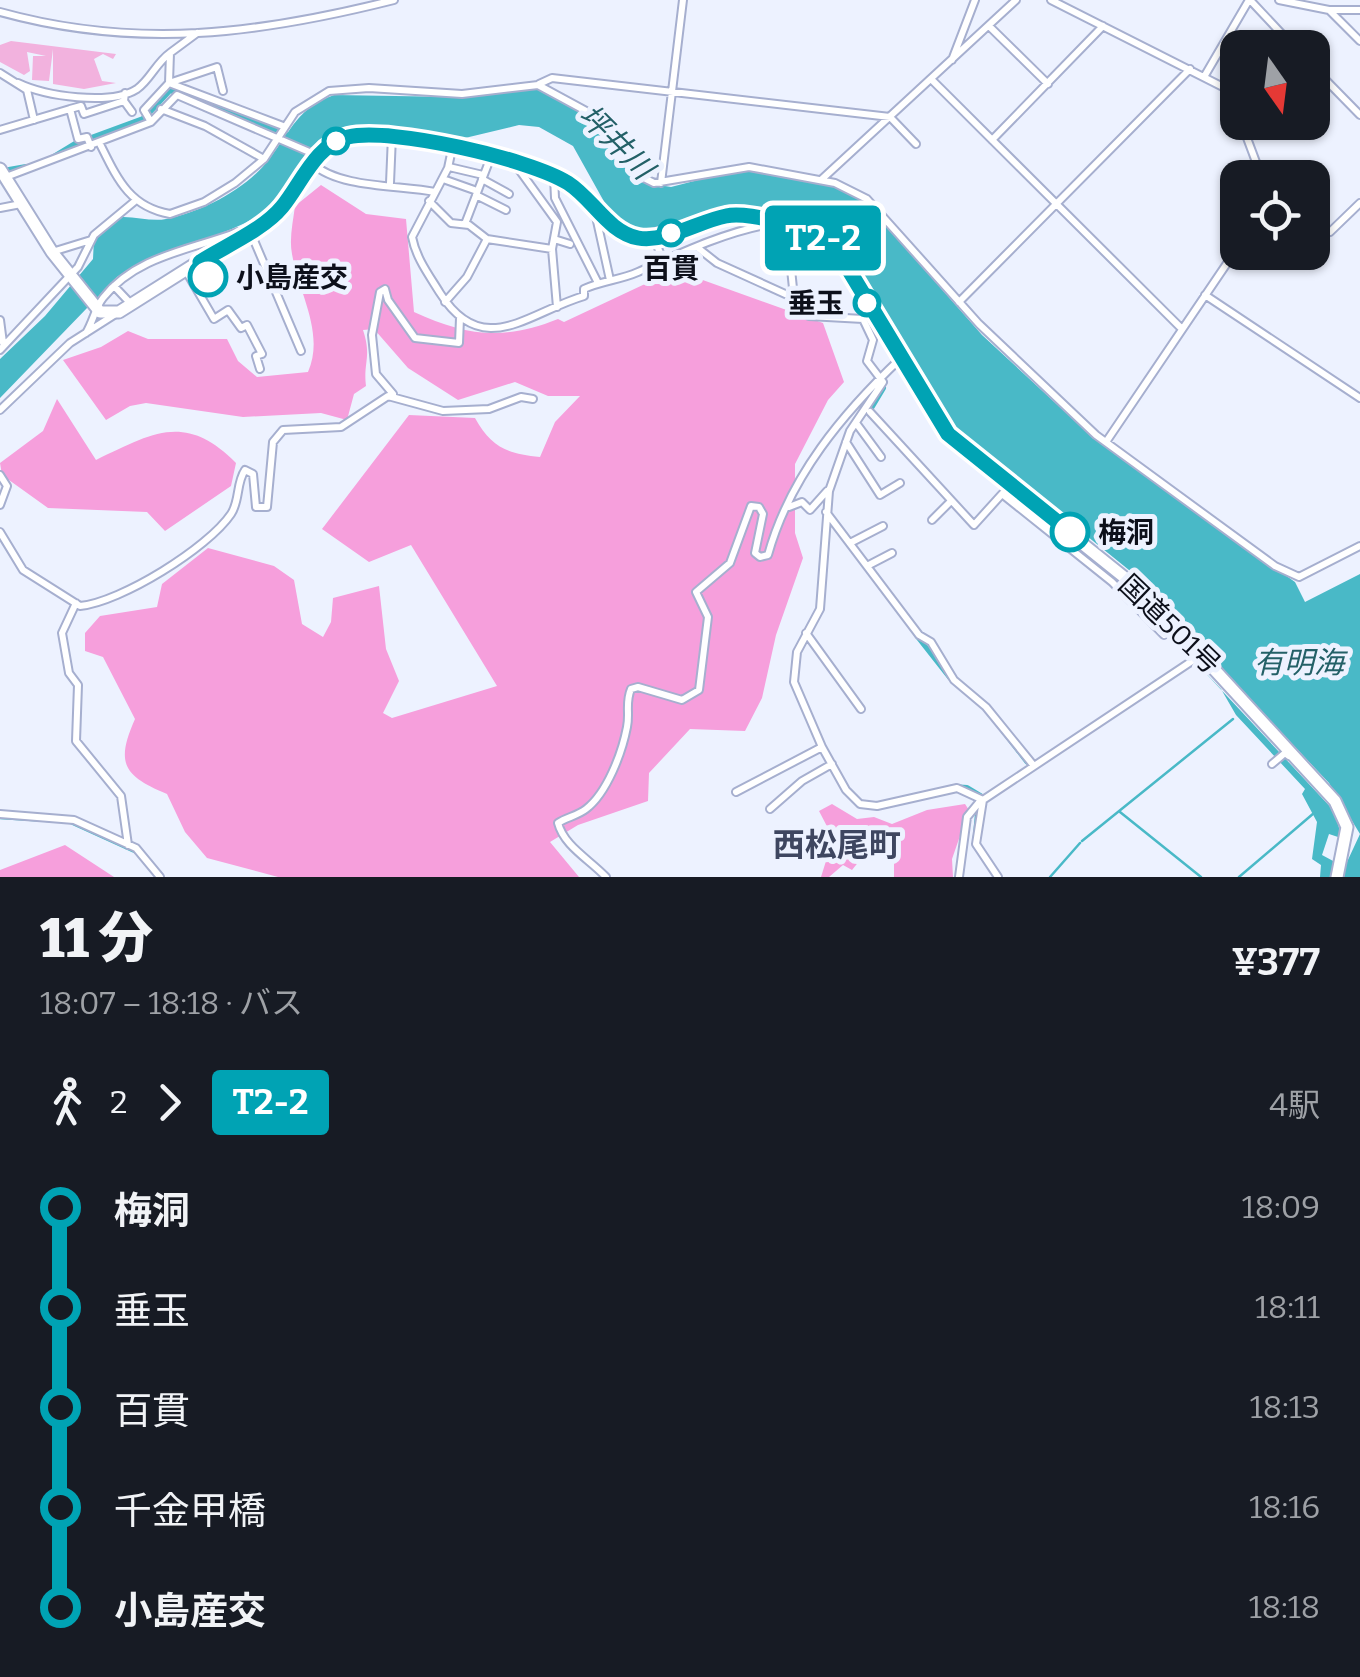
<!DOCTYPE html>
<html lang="ja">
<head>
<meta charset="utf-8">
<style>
  :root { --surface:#171b24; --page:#20242c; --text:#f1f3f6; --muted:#9ea1a6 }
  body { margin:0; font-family:Bitter,"Noto Sans JP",serif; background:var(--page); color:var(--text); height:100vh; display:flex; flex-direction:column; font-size:38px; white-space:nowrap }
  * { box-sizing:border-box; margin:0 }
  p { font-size:32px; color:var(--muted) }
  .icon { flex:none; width:55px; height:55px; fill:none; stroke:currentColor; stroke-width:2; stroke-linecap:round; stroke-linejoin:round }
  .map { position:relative; height:877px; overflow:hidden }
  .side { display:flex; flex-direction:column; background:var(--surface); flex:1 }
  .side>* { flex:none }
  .badge { padding:0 20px; border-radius:8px; font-size:35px; line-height:65px }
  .needle { width:65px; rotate:166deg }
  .tools { position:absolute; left:1220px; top:30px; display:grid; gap:20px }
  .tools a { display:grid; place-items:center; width:110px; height:110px; border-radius:20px; background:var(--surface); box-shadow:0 2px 8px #0004; font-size:50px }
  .map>.badge { position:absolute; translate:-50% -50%; box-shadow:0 0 0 5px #fff }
  .legs { display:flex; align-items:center; gap:15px; height:110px; padding:0 40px; font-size:32px }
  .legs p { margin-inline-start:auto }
  .headline { display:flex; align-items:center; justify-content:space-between; height:170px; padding:0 40px }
  h1 { font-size:55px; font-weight:800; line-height:75px }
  ul { padding:0 40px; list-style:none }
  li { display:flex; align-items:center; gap:35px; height:100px; font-size:38px }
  li i { display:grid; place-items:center; width:15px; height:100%; margin:0 12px; background:currentColor }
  li i::after { content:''; width:25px; height:25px; margin:-12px; border:8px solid; border-radius:50%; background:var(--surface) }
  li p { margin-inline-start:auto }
  li:first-child i { background:linear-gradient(#0000 50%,currentColor 0) }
  li:last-child i { background:linear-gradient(currentColor 50%,#0000 0) }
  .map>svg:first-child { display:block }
  .green { fill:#f2b2de }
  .forest { fill:#f69fdc }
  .water { fill:#49b9c7 }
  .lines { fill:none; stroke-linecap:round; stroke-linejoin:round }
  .stream { stroke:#49b9c7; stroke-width:2.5 }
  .canal { stroke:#49b9c7; stroke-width:5 }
  .river { stroke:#49b9c7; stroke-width:6 }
  .minor-casing { stroke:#a6afcf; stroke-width:10 }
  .highway-casing { stroke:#a6afcf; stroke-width:15 }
  .minor { stroke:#fff; stroke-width:6 }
  .highway { stroke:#fff; stroke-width:11 }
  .line-1-casing { stroke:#fff; stroke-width:22 }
  .line-1 { stroke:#00a3b4; stroke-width:15 }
  .stop-1-dot { fill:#fff; stroke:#00a3b4; stroke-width:5 }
  .labels { text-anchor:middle; stroke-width:10; stroke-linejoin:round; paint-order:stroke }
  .stop-label { font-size:28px; font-weight:bold; fill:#0d101b; stroke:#edf2ff; text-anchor:start }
  .street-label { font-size:28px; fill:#0d101b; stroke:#edf2ff }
  .water-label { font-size:30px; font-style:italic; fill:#236067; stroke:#edf2ff }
  .quarter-label { font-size:32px; font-weight:bold; fill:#3e4660; stroke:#edf2ff }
</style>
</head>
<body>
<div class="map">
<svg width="1360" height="877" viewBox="0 0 1360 877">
  <rect width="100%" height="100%" fill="#edf2ff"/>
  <path class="green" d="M11 41 116 54 113 59 103 54 94 59 102 81 116 83 84 89 53 84V49L49 81 32 80 33 56H46L27 52 30 71 24 75 0 62V45Z"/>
  <path class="forest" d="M321 185 366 214 406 219 414 312C466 336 504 341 558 319L564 322 662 276 686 274 823 323 844 382 828 400 795 464V533L803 558 776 635 762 698 745 731 690 729 649 773 648 801 578 825 550 842 579 877H278L207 858 185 832 167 794C124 776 115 764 135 719L103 657 85 651V633L100 616 157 607 162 584 208 548 274 566 294 580 302 624 323 637 331 622 333 598 379 586 386 649 399 681 383 713 392 718 497 686 411 545 369 562 322 529 409 415 475 418C491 447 507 454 540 457L555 422 580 396H548L515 382 458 400 408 368 374 329 363 330C372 357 363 362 366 386L354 394 347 420 321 413 243 417 146 403 130 406 106 420 63 360 101 347 128 331 148 339H227L238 361 257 377 308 372C325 333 299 294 292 254 289 239 293 222 295 206Z
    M57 399 96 460C153 433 185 412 236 463L231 486 165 531 147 512 48 508 2 475 0 463 43 431Z
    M832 804 857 819 874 817 892 824 927 810 965 804 969 810 952 859 953 877H894V845H872L870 859 860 860 852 870 843 865 829 877H821L826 861 840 856 835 847 828 851 832 836 819 811Z
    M65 845 114 877H0V870Z"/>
  <path class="water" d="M528 87C592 99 598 145 641 182L671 187 729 172H754L835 185 868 205 982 335 1063 410 1103 445 1295 582 1305 602 1360 574V877H1340L1360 834 1329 783 1148 591 1150 587 952 427 836 239 827 232 733 209 646 236 616 223 573 146 539 127 519 125 465 138 360 125 333 131 318 141 273 206C225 242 165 243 117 277L0 398V359L45 316 93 259 94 238 120 217C135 216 152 222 166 219 203 212 248 188 270 158 291 130 299 107 334 95L456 97Z
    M1198 665 1336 813 1341 838 1329 834 1322 855 1335 862 1330 877H1320L1321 865 1312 859 1317 822 1302 794 1305 789 1236 715 1221 689Z"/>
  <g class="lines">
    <path class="stream" d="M1120 812 1201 877
      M0 818 49 821
      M71 823 137 853
      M1082 841 1233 719
      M1050 877 1080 843
      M1239 877 1314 813"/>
    <path class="canal" d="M917 636 950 678
      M1000 727 1027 762"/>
    <path class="river" d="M52 158 75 144 143 119 170 90 285 134
      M9 170 26 167
      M871 408 883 388
      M1024 506 1102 570
      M1112 578 1127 588 1204 671
      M953 787 967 788 982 797
      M975 845 978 813"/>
    <g class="minor-casing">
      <path id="minor" d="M1051 0 1227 89 1238 115
        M1250 0 1295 48
        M1279 0 1329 10H1360
        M1330 11 1360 41
        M0 12C137 50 259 34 394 0
        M990 27 1048 84
        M952 60 975 0
        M1312 66 1360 115
        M0 73 27 90 34 120
        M1204 77 1249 0
        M932 80 1182 329
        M18 83C45 96 110 106 137 89 150 80 156 63 170 53
        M169 83 283 126
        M169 83 170 53 197 33
        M539 84 552 78 890 117 916 144
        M124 101 132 112
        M70 109 81 106 84 114 124 101 125 93
        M161 109 205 126 264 159
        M151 122 144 110 169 83 217 67 223 91
        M1241 122 1262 178
        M0 130 70 109 78 139 87 137 91 147
        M992 140 1103 26
        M100 144C117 178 129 207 170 214L204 202 235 183 264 159 295 112 329 91 369 88 462 94 538 85 586 111 640 176 654 183 749 167 835 183 867 199 979 324 1096 435 1275 566 1299 577 1360 546
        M452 149 448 168 412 237C416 258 429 275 440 293 483 361 529 312 584 296V289C601 281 620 280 638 272 679 254 720 234 765 225
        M308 163 324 144 338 135 344 138
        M313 164C339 188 399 185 435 192
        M515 164 557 222 552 249 557 307
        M449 167 483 175
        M6 177 151 122 177 95 314 154
        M554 177 555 198 598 283
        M443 179 477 191
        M482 179 509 194
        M821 180 1016 0
        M390 183 392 136
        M661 183 683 0
        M476 195 506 210
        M429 201 451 223 469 225 487 239
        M0 208 21 204
        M595 212 610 280
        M465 224 490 159
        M250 231 301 351
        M1312 235 1330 232 1360 203
        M654 238 662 258
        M554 239 570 244
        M698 248 717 263 794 298 791 269
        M52 252 91 240
        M186 271 214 319 228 310 241 328 247 325 262 354 256 356 260 369
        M114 286 131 304
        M1205 295 1360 398
        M862 296 863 319 873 340 867 361 883 382 850 431 829 491 820 609 797 652 794 682 822 747 846 790 860 804 877 806 957 788 983 800
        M795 297 809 316 863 319
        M445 302 467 277 487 239 552 249
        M959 302 1190 69
        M0 320 3 343
        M86 333C93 322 95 308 103 298 136 256 190 250 238 232
        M0 350 78 267 94 235 135 201
        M393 394 376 374 372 335 380 292 385 289 388 300 415 338 459 343 460 318
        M0 410 70 343 114 315
        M870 412 974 525 1002 494 1112 582 1164 635
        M856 423 881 457
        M846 442 880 495 900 483
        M1106 442 1238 247
        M0 475 7 486 0 505
        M789 507 802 502 810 510 827 491
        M826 512 919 635 931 642 954 680 986 707 1034 766
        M932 520 950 502
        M0 532 23 570 80 606C121 602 208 548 231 514 240 501 236 483 245 470L253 474 256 507H267L273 442 283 430 341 427 388 396 443 411 489 409 521 397 533 399
        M850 543 883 526
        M867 566 892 553
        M76 603 62 633 69 673 78 685 76 741 121 796 128 845
        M806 633 861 709
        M1272 764 1285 753 1289 756
        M736 792 822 747
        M770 809 802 781 832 764
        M0 814 74 820 136 848 160 877
        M606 877C589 859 564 846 558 823 567 817 577 816 586 809 607 793 622 753 627 727 630 713 625 703 631 689L638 687 682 700 699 690 708 617 696 592 730 563 751 506 759 507 763 514 755 553 760 557 768 555C790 476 843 413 901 358
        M959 877 967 817 981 800
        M998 877 976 844 983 800 1192 661 1195 651"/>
    </g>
    <g class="highway-casing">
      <path id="highway" d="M0 169 52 252 100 312H119L276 213 328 146 359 135 418 138 547 172 575 188 614 227 641 238 738 214 811 233 838 252 952 439 1145 594 1335 801 1347 827 1337 877"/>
    </g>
    <use href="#minor" class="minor"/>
    <use href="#highway" class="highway"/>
  </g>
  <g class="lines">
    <g class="line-1-casing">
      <path id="line-1" d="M208 277 200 262C225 246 263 230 282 207 301 184 316 144 348 137 391 127 530 159 568 183 593 199 608 232 638 238 666 243 699 221 726 216 751 210 822 232 838 252L948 434 1070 532"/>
    </g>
    <use href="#line-1" class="line-1"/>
  </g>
  <g class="stop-1-dot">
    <circle cx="336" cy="141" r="12"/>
    <circle cx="671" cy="233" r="12"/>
    <circle cx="208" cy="277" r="18"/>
    <circle cx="867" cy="303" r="12"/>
    <circle cx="1070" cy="532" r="18"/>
  </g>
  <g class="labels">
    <g class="stop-label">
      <text x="671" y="278" text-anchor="middle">百貫</text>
      <text x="236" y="287">小島産交</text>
      <text x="844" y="313" text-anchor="end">垂玉</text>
      <text x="1098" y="542">梅洞</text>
    </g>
    <g class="street-label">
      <text transform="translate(1170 624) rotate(44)" y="10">国道501号</text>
    </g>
    <g class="water-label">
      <text transform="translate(616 142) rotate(45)" y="10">坪井川</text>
      <text x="1299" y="673">有明海</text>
    </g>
    <g class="quarter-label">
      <text x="837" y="856">西松尾町</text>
    </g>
  </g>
</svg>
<div class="tools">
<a><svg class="needle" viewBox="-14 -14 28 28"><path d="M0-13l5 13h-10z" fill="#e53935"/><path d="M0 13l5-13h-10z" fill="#9ea1a6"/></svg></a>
<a><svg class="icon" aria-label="locate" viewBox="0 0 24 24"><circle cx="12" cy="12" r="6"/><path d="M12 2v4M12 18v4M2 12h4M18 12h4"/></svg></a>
</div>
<b class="badge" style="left:823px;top:238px;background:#00a3b4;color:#fff">T2-2</b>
</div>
<section class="side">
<div class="headline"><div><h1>11 分</h1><p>18:07 – 18:18 · バス</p></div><b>¥377</b></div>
<div class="legs"><svg class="icon" aria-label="walk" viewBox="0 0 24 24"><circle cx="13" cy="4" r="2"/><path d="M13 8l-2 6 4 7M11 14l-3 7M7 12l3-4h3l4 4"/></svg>2<svg class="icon" aria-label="forward" viewBox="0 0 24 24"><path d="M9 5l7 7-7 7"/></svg><b class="badge" style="background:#00a3b4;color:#fff">T2-2</b><p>4駅</p></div>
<ul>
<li><i style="color:#00a3b4"></i><b>梅洞</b><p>18:09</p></li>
<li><i style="color:#00a3b4"></i><span>垂玉</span><p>18:11</p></li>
<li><i style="color:#00a3b4"></i><span>百貫</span><p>18:13</p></li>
<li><i style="color:#00a3b4"></i><span>千金甲橋</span><p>18:16</p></li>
<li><i style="color:#00a3b4"></i><b>小島産交</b><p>18:18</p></li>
</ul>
</section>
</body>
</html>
